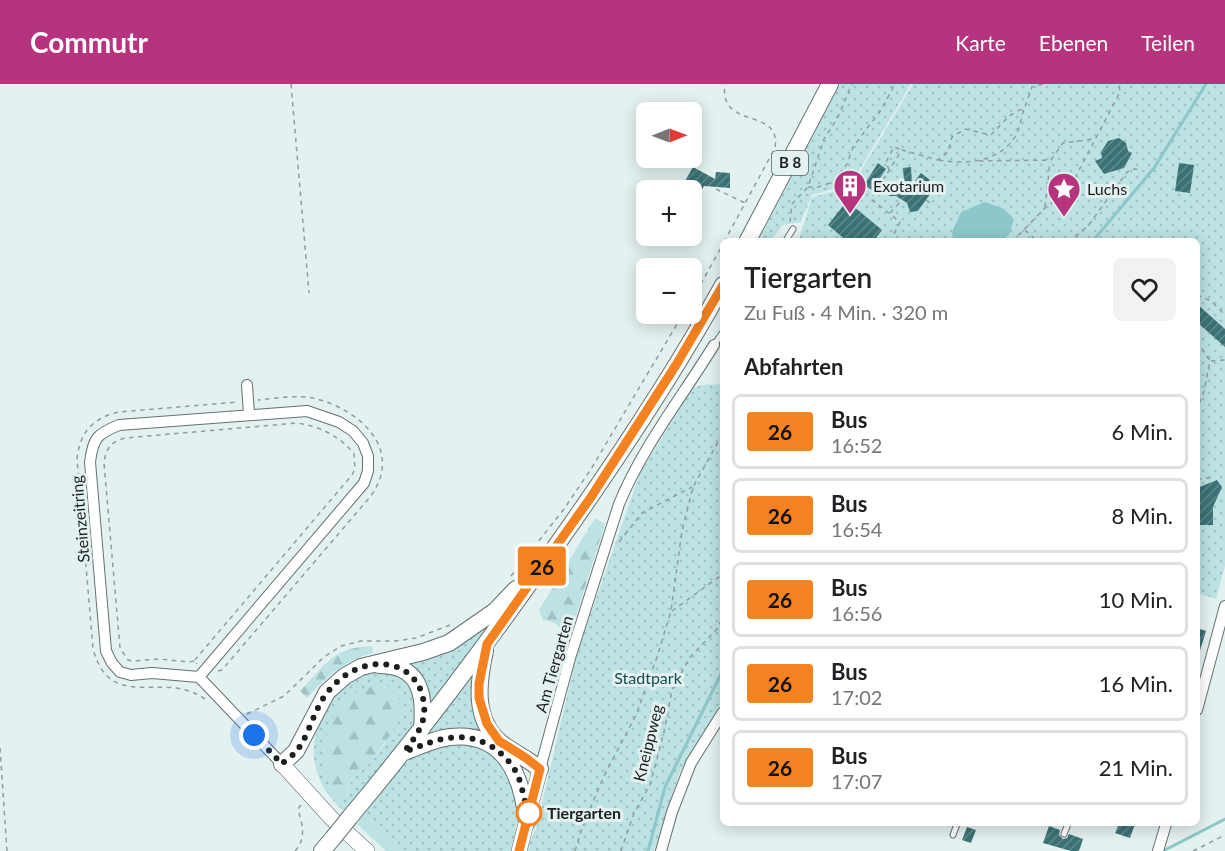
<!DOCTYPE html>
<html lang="de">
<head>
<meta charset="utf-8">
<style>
  :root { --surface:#fff; --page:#f2f2f2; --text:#202124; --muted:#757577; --line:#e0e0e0; --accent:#b6347d }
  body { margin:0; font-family:Lato,sans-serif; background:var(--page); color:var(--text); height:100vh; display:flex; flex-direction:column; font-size:22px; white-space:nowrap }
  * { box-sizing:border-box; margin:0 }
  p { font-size:20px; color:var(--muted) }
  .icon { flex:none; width:33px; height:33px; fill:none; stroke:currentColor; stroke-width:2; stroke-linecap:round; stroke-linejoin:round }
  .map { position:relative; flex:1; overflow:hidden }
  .side { position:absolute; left:720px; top:154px; width:480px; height:588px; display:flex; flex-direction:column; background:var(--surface); border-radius:9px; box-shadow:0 3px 15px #0003 }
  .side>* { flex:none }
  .badge { padding:0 12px; border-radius:4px; font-size:21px; line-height:39px }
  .needle { width:39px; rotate:89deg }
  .tools { position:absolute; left:636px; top:18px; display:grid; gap:12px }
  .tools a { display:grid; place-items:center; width:66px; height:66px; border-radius:9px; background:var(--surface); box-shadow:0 3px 15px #0003; font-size:30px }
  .you { position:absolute; width:30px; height:30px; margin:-15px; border:4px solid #fff; border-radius:50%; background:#1a73e8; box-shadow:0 0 0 9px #1a73e833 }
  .map>.badge { position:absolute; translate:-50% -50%; box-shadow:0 0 0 3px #fff }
  h2 { padding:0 24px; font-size:22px; line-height:54px }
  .round { display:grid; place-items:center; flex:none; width:63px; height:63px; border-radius:9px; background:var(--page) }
  .summary { display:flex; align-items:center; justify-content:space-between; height:102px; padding:0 24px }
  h1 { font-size:28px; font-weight:600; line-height:45px }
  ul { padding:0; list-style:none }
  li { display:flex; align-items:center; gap:18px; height:75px; margin:0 12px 9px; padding:0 12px; border:3px solid var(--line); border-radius:9px }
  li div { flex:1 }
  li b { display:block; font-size:22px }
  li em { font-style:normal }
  li .badge { min-width:66px; font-weight:700; text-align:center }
  header { display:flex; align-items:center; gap:36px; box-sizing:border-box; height:84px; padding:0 30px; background:var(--accent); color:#fff }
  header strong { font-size:28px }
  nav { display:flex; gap:33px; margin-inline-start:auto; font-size:21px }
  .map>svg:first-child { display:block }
  .green { fill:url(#green-dots); fill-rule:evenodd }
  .forest { fill:url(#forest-firs) }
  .water { fill:#8dc7ca }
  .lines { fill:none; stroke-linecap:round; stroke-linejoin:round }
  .stream { stroke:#8dc7ca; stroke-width:3 }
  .building { fill:url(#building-hatch) }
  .lane-casing { stroke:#657171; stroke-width:7 }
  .street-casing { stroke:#657171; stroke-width:12 }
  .secondary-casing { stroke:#657171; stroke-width:16 }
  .primary-casing { stroke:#657171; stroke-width:18 }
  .path { stroke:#929c9c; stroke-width:1.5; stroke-dasharray:4.5 4.5; stroke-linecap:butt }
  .lane { stroke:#fff; stroke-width:5 }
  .street { stroke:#fff; stroke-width:10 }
  .secondary { stroke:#fff; stroke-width:15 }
  .primary { stroke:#fff; stroke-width:16 }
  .primary-bridge-casing { stroke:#657171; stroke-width:18; stroke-linecap:butt }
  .primary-bridge { stroke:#fff; stroke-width:16 }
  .line-casing { stroke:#fff; stroke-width:14 }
  .line { stroke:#f58220; stroke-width:9 }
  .walk { stroke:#1b1f20; stroke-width:6; stroke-dasharray:0 10.8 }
  .stop-dot { fill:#fff; stroke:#f58220; stroke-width:3 }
  .labels { text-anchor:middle; stroke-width:6; stroke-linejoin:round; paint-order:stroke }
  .shield { fill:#e4f1f1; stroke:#575e5f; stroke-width:1.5 }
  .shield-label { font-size:15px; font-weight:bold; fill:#1b1f20 }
  .poi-label { font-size:16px; fill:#1b1f20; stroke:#e4f1f1; text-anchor:start }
  .street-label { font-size:16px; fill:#1b1f20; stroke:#e4f1f1 }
  .park-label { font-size:16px; fill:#184b4e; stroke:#e4f1f1 }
  .stop-label { font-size:16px; font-weight:bold; fill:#1b1f20; stroke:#e4f1f1; text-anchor:start }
</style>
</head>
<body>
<header>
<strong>Commutr</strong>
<nav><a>Karte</a><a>Ebenen</a><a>Teilen</a></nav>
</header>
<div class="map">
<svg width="1225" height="767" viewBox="0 0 1225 767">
  <defs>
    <pattern id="green-dots" width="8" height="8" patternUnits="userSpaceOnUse" patternTransform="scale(1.5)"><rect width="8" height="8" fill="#bce2e3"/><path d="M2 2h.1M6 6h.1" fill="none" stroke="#a1c1c2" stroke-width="1.8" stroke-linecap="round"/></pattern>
    <pattern id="forest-firs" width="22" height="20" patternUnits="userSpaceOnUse" patternTransform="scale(1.5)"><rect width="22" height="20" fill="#bce2e3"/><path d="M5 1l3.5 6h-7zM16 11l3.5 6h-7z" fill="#a1c1c2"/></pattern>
    <pattern id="building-hatch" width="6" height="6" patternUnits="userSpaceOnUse" patternTransform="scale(1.5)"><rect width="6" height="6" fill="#3a7275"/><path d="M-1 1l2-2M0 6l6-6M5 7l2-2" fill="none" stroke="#61888a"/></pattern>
  </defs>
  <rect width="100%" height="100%" fill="#e4f1f1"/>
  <path class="green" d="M840 0H911L851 100 812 111 801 138 783 141 770 157H758Z
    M913 0H1225V482L1216 515 1197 509V158H798L812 113 851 103Z
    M723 300V616L679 690 654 767H525L536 744 578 566 640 389 693 304 701 301Z
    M488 541V544L431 620 405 581Z
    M366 587 397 588 417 610 416 638 410 648 345 728C313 701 305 666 324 628 327 622 330 612 334 607 343 599 356 593 366 587ZM379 601 388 603 385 660 372 677 352 695 347 710 324 667 327 654 343 618Z
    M469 593 471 594 472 610 486 651 425 650Z
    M467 659 493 669 511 690 519 730 512 767H406L364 730C384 705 405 668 439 661 448 659 458 659 467 659Z"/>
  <path class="forest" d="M595 434 605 440 565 566 561 564C562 546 563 539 543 536L539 526Z
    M372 562 373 569C343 577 327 593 307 614L300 607C325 581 333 563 372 562Z
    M379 600C395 608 401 611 404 630L372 677 352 695 343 718 336 717C322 689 318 645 342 619 350 610 367 604 379 600Z
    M364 730 406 767H386L357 740Z"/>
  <path class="water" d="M985 118 1004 125 1014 135 1009 151 1001 157H953L952 148 961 128Z"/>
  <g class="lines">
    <path class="stream" d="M1092 158 1154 84 1206 0
      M648 767 665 703 723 586
      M1163 767 1225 735"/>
  </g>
  <path class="building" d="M1119 54 1126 59 1128 67 1132 69 1124 84 1104 90 1095 77 1102 74 1101 68 1108 57Z
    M878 79 886 85 872 106 864 101Z
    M1179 79 1194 81 1190 109 1175 107Z
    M693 83 715 95 716 88 730 89V104L704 102 692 123V106H680Z
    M911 83 912 101 921 89 930 96 926 101 933 106 918 127 910 128 907 119 896 112H889L888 105 895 104 902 95 904 97 903 84Z
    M847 117 882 146 873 158H848L828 141Z
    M1197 220 1225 245V263L1197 238Z
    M1217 396 1222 403 1213 423V441H1200L1197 434V404Z
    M1197 544 1206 547 1199 570H1197Z
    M1119 740H1135L1130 754 1115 749Z
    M1049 742 1060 746 1059 751 1063 755 1067 754 1069 750 1083 755 1079 767H1071L1043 759Z
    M967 743 976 746 971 759 962 756Z"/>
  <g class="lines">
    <g class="lane-casing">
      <path id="lane" d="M785 158 793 145
        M714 261 723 248
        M1064 750 1068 740
        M953 751 957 740"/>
    </g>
    <g class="street-casing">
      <path id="street" d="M247 301 249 330
        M199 593 364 399 368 387V372L363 359 353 347 339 338 307 327 119 341C97 350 93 354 90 378L106 567 112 579 120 588 131 591 152 589 199 593 282 680
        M1197 626 1225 522
        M540 685 570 574 619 420C643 362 682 313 714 261
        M661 767 672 728 691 679 723 628
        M1158 767 1166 740"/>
    </g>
    <g class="secondary-casing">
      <path id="secondary" d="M282 680 332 735 367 767
        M519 767 540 685"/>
    </g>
    <g class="primary-casing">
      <path id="primary" d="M747 158 830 0
        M485 567C478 598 473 636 501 659 514 669 528 675 540 685
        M379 581C421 581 425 611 422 644
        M405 668C419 662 434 655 450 653 505 647 522 692 527 738
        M282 680 296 667 327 608 345 592 361 583 423 568 449 559 495 527 516 505
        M350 733C421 648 487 560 551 469 612 383 672 294 723 201
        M322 767 333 754"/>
    </g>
    <path class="path" d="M291 0 309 209
      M939 76C966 81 1001 78 1016 51 1020 43 1022 32 1024 24
      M979 77 1051 76 1063 59 1093 55
      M889 86 886 78 894 63 902 66
      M808 103H818L833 98 847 80 853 63 881 26 895 0
      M716 105 745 119
      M926 116 933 121
      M1045 123 1050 78
      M890 129 902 116
      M790 138 792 120 808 103 824 55 837 35 852 0
      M1025 146 1038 158
      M724 158 775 64C782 22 718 47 725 0
      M890 158 900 138 871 115 902 66 938 76 948 68 952 53 965 45 991 51 1009 32 1025 23 1032 3 1043 0
      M1012 158 1045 124 1061 112 1076 92 1120 8 1119 0
      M1068 158 1088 142 1127 88 1134 85 1140 86
      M1197 211 1211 217 1225 231
      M692 216 723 160
      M1197 257 1210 277 1204 307 1197 325
      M1211 277 1225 276
      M1197 395 1210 394 1212 397
      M1197 400 1198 403
      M1197 437H1200
      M619 458 642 429 692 403
      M511 492 564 425 591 385 683 230
      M672 527 723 490
      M194 577 189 578 159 575 133 577 128 576 120 564 104 379C106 365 110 358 125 354L297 339C319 342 340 352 354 370L355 385 352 391 194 577 197 580
      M218 587 222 586 370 413C405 366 360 325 313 314 295 311 276 314 258 316
      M205 615C162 585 111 630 93 565L77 375C80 348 92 335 118 328L238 318
      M247 630 284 612 324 573 341 562 361 557H396L416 554 450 541
      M0 664 7 767
      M295 767C307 754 302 740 298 725L301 721
      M575 767 583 741 604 692 636 631 657 573 671 527 682 447 693 403 723 349
      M621 767 634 729 650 701 664 648 672 606 690 573 718 544 723 531
      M1193 767 1225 751"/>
    <use href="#lane" class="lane"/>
    <use href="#street" class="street"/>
    <use href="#secondary" class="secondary"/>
    <use href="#primary" class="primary"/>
    <g class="primary-bridge-casing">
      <path id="primary-bridge" d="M333 754 350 733"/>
    </g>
    <use href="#primary-bridge" class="primary-bridge"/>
  </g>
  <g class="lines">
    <g class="line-casing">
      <path id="line" d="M519 767 540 685 526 674 499 657 487 640 479 614V600L487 560 591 413 676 281 723 201"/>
    </g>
    <use href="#line" class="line"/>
    <path class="walk" d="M254 651 282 680C286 676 292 672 296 668 307 654 312 634 321 618 335 593 364 574 394 582 407 586 418 596 422 610 429 636 419 648 404 668 438 655 466 643 498 667 505 673 512 680 516 688 523 701 523 716 529 729"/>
  </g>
  <defs>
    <g id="building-pin" transform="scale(1.725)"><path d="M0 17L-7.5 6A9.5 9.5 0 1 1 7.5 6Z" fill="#b6347d" stroke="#e4f1f1"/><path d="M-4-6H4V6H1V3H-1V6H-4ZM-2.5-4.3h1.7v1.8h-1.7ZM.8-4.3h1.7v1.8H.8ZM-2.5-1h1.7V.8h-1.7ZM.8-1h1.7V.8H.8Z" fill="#fff"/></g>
    <g id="sight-pin" transform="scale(1.725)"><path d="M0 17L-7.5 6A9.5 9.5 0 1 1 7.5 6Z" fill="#b6347d" stroke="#e4f1f1"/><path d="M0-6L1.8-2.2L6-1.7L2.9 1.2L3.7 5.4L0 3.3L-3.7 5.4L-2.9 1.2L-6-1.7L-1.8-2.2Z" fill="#fff"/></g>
  </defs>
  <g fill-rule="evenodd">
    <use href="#building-pin" x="850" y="102"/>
    <use href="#sight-pin" x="1064" y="105"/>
  </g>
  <circle class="stop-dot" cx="529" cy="729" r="12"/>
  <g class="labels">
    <rect class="shield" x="772" y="67" width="36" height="24" rx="4.5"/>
    <g class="shield-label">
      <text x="790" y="84">B 8</text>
    </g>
    <g class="poi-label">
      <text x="873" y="108">Exotarium</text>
      <text x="1087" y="111">Luchs</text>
    </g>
    <g class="street-label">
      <text transform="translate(80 435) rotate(-95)" y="6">Steinzeitring</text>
      <text transform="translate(554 580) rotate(-74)" y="6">Am Tiergarten</text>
      <text transform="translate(648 659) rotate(-76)" y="6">Kneippweg</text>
    </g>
    <g class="park-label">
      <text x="648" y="600">Stadtpark</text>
    </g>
    <g class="stop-label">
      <text x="547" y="735">Tiergarten</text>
    </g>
  </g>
</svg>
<div class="tools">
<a><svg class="needle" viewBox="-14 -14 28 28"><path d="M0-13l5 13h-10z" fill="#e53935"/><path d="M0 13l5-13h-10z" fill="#757577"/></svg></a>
<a>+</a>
<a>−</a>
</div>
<div class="you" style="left:254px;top:651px"></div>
<b class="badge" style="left:542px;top:482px;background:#f58220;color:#111">26</b>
<section class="side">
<div class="summary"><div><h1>Tiergarten</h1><p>Zu Fuß · 4 Min. · 320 m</p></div><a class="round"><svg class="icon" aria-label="heart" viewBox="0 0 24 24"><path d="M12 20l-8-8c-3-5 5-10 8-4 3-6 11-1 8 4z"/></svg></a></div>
<h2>Abfahrten</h2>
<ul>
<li><span class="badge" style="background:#f58220;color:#111">26</span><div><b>Bus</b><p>16:52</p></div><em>6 Min.</em></li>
<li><span class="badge" style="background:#f58220;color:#111">26</span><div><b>Bus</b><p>16:54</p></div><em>8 Min.</em></li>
<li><span class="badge" style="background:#f58220;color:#111">26</span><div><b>Bus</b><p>16:56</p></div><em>10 Min.</em></li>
<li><span class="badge" style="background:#f58220;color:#111">26</span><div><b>Bus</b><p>17:02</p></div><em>16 Min.</em></li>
<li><span class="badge" style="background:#f58220;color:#111">26</span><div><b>Bus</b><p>17:07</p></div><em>21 Min.</em></li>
</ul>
</section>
</div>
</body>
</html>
